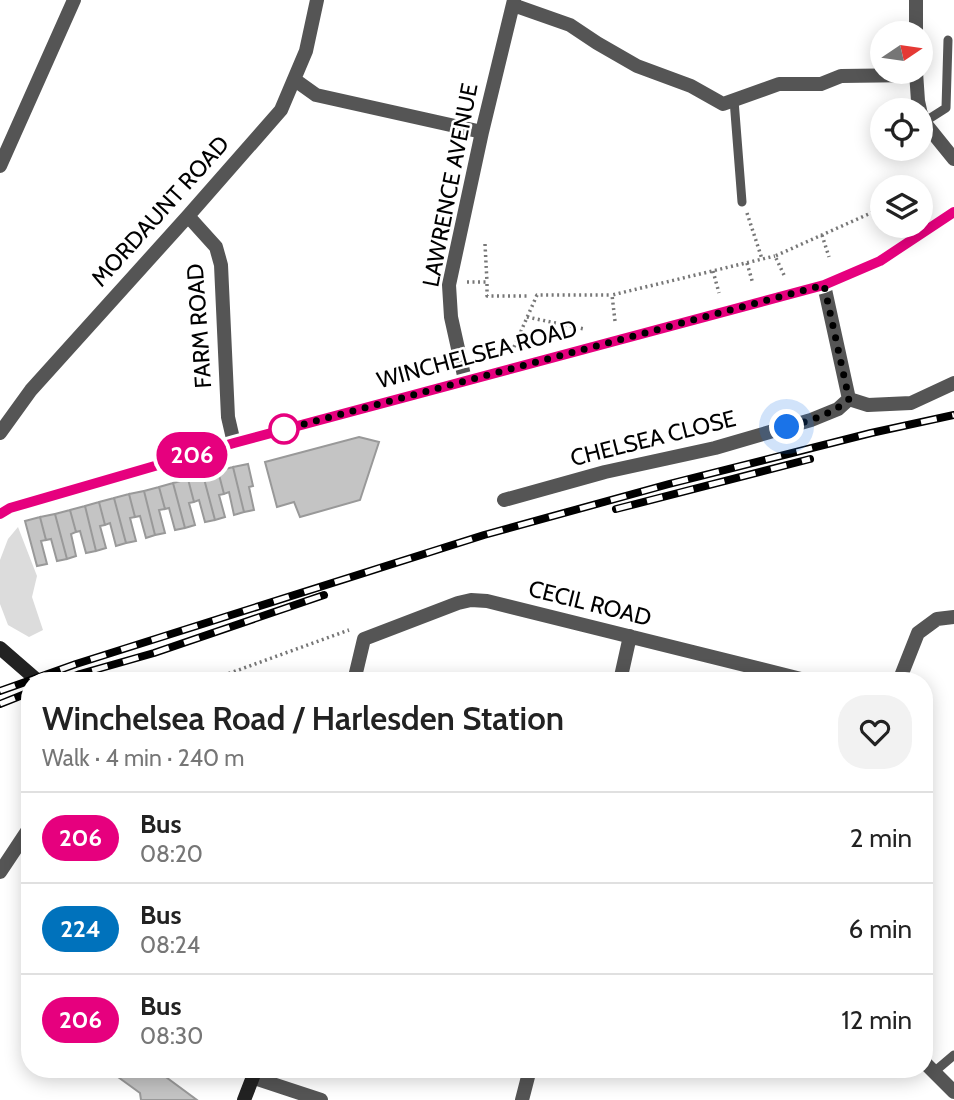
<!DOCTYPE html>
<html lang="en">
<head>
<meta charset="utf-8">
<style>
  :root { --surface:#fff; --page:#f2f2f2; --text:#222; --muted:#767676; --line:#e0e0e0 }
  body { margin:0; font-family:Cabin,sans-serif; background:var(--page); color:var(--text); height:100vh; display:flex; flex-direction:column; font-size:26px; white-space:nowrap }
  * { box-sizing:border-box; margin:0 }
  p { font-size:23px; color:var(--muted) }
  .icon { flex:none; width:38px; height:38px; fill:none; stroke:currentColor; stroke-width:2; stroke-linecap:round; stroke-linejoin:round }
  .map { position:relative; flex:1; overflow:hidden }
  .panel { position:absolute; left:21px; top:672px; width:912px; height:406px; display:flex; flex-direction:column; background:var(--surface); border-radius:28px; box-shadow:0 4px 18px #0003 }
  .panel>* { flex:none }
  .badge { padding:0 14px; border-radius:23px; font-size:24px; line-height:46px }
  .needle { width:46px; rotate:77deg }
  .buttons { position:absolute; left:870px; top:21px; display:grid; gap:14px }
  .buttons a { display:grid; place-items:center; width:63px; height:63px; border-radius:50%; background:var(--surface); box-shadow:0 4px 18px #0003; font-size:35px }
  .you { position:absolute; width:35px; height:35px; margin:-18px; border:5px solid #fff; border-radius:50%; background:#1a73e8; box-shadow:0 0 0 10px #1a73e833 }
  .map>.badge { position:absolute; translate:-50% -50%; box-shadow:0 0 0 4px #fff }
  .round { display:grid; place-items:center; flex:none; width:74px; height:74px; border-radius:28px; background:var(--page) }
  .summary { display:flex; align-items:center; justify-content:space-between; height:119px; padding:0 21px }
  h1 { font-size:33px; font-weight:600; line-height:52px }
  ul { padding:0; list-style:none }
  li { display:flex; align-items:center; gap:21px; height:91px; padding:0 21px; border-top:2px solid var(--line) }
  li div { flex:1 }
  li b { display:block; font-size:26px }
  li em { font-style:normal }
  li .badge { min-width:77px; font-weight:700; text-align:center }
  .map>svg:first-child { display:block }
  .green { fill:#dcdcdc }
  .building { fill:#c4c4c4; stroke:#999; stroke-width:2 }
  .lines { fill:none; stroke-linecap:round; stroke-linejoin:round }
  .path { stroke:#777; stroke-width:3.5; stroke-dasharray:2 3.5; stroke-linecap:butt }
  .service { stroke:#555; stroke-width:9 }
  .minor { stroke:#555; stroke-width:14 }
  .tertiary { stroke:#555; stroke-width:14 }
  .secondary { stroke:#222; stroke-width:14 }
  .rail-casing { stroke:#000; stroke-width:8 }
  .rail { stroke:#fff; stroke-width:5; stroke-dasharray:16; stroke-linecap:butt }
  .line-casing { stroke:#fff; stroke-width:16 }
  .line { stroke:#e6007e; stroke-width:10 }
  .walk { stroke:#000; stroke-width:7; stroke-dasharray:0 12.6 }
  .stop-dot { fill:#fff; stroke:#e6007e; stroke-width:3.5 }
  .labels { text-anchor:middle; stroke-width:5; stroke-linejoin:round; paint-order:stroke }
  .street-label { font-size:23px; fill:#000; stroke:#fff }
</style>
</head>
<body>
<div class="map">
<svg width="954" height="1100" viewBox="0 0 954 1100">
  <rect width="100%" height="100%" fill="#fff"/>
  <path class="green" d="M18 527 37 576 32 597 43 630 29 637 8 625 0 604V560L8 539Z"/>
  <path class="building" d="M359 437 379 442 360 500 300 517 294 502 277 507 265 462Z
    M248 464 253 486 249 487 254 510 244 512 233 467Z
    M233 467 244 512 234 515 229 492 224 494 218 471Z
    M218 471 224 494 219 495 225 517 215 520 203 475Z
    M203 475 215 520 205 522 199 500 194 502 188 479Z
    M188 479 194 502 189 503 195 525 185 528 173 483Z
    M173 483 185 528 175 530 169 508 165 509 159 487Z
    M159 487 165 509 159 510 165 533 155 535 144 491Z
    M144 491 155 535 146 538 140 516 135 517 129 494Z
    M129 494 135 517 130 518 136 541 126 543 114 498Z
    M114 498 126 543 116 546 110 523 105 525 99 502Z
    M99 502 105 525 100 526 106 548 96 551 85 506Z
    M85 506 96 551 86 553 80 531 76 532 70 510Z
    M70 510 76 532 71 534 76 556 67 559 55 514Z
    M55 514 67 559 57 561 51 539 46 540 40 517Z
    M40 517 46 540 41 541 47 564 37 566 25 521Z
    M107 1069H155L197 1100H141L140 1093Z"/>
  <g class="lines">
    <path class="path" d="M747 213 762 259
      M822 235 829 257
      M485 244 487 282
      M747 263 753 284
      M713 271 719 293
      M784 275 775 256 882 208
      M467 282H487V296H529
      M527 317 584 329
      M615 321 612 295 775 256
      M514 347 537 295H612
      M208 681 349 630"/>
    <path class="service" d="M734 100 742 202
      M924 122 946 108 948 40
      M934 1072 954 1055"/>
    <path class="minor" d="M513 5 570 25 597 43 637 66 691 86 723 104 779 84H821L841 76 916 75
      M916 33V0
      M916 72 918 101 920 110
      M295 80 316 95 482 132
      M920 111 924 122 954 159
      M0 166 74 0
      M188 216 216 247 221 265 228 417 234 443
      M824 285 849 399
      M465 380 451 317 449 285 482 132 514 0
      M849 399 868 405 911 403 954 383
      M0 433 31 390 188 216 281 110 306 51 317 0
      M504 500 605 472 715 448 811 420 838 409 849 399
      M354 681 364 639 458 603 471 600 487 601 809 681
      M620 681 630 636
      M899 681 918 633 937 619 954 617
      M0 872 30 827
      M924 1062 954 1092
      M254 1078 321 1100
      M522 1100 530 1069"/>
    <path class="tertiary" d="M0 514 10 508 234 443 824 285 880 261 954 212"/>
    <path class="secondary" d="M0 648 38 681
      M244 1100 256 1069"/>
    <g class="rail-casing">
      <path id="rail" d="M616 509 810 459
        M62 681 80 674 154 653 324 595
        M0 691 76 664 484 535 669 484 871 433 954 415
        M0 704 30 692"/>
    </g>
    <use href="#rail" class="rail"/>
  </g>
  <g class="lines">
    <g class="line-casing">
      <path id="line" d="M0 514 10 508 234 443 824 285 880 261 954 212"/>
    </g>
    <use href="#line" class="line"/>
    <path class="walk" d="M284 429 282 430 824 285 849 399C831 415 809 421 787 427"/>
  </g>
  <circle class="stop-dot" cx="284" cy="429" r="14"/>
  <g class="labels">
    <g class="street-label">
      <text transform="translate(450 185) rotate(-79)" y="8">LAWRENCE AVENUE</text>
      <text transform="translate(160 211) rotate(-48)" y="8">MORDAUNT ROAD</text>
      <text transform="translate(199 326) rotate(-94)" y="8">FARM ROAD</text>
      <text transform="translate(477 354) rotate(-15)" y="8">WINCHELSEA ROAD</text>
      <text transform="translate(653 438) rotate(-14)" y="8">CHELSEA CLOSE</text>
      <text transform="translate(590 603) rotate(14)" y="8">CECIL ROAD</text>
    </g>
  </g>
</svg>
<div class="buttons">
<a><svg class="needle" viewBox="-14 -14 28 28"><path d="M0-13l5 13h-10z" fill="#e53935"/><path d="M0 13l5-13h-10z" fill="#767676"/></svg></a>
<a><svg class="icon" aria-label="locate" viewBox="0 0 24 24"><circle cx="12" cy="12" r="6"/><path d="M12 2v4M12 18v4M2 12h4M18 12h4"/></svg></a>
<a><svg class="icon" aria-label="layers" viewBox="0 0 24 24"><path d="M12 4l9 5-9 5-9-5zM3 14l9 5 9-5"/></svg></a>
</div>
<div class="you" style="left:787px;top:427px"></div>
<b class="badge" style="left:192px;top:455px;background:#e6007e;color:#fff">206</b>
<section class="panel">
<div class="summary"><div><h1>Winchelsea Road / Harlesden Station</h1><p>Walk · 4 min · 240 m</p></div><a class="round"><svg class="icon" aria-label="heart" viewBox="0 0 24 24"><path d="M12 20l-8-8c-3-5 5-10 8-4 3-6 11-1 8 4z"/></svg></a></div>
<ul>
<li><span class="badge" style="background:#e6007e;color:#fff">206</span><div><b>Bus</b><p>08:20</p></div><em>2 min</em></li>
<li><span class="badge" style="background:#0072bc;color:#fff">224</span><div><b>Bus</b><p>08:24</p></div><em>6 min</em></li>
<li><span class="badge" style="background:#e6007e;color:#fff">206</span><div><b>Bus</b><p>08:30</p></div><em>12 min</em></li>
</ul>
</section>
</div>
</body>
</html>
